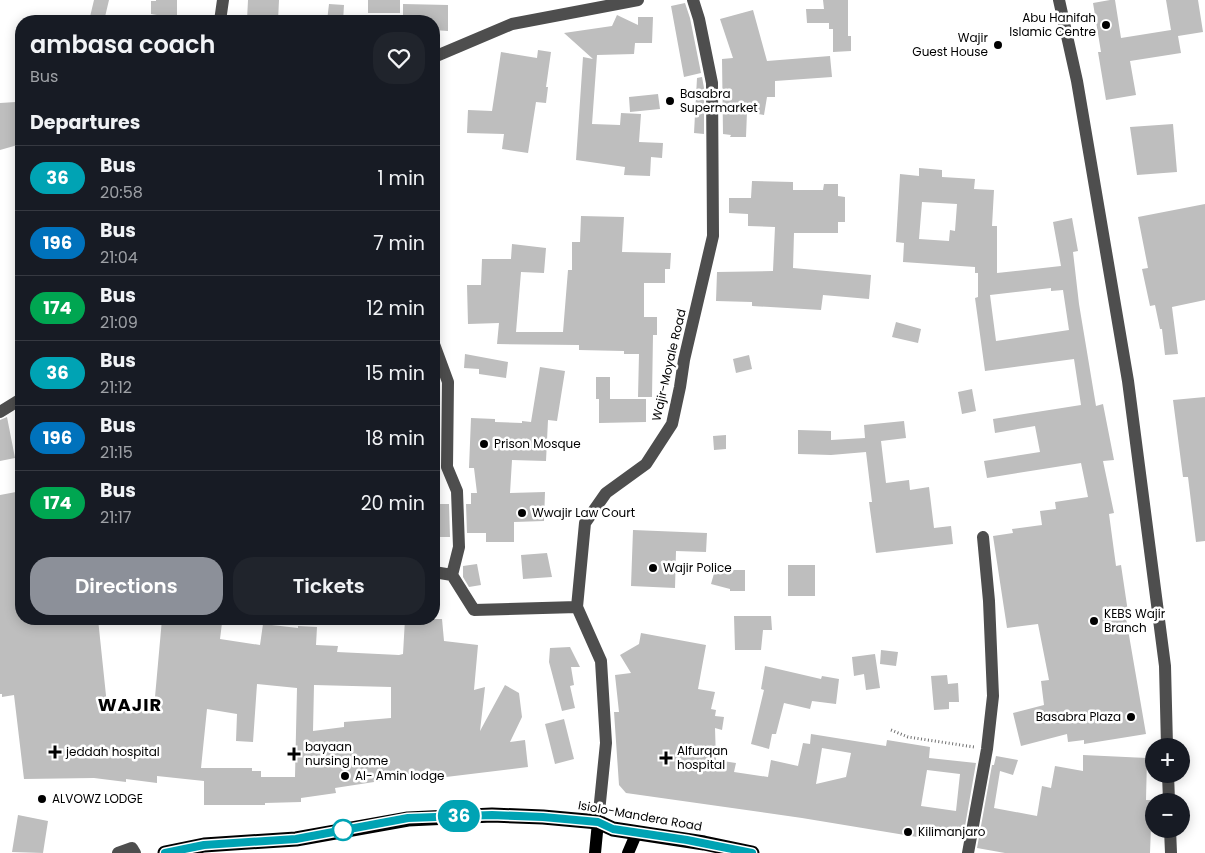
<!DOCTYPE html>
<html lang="en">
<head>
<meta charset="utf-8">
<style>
  :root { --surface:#171b24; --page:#20242c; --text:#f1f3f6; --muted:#9ea1a6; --line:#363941; --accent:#8c9099 }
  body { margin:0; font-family:Poppins,sans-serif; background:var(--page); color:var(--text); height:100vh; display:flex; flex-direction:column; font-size:19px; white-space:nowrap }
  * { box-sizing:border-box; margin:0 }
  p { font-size:16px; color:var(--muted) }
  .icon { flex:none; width:28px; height:28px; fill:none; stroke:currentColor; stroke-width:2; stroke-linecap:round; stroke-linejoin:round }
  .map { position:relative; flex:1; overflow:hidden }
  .panel { position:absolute; left:15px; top:15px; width:425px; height:610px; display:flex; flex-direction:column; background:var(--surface); border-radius:20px; box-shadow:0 2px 12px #0003 }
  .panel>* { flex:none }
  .badge { padding:0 10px; border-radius:16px; font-size:18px; line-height:32px }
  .fabs { position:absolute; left:1145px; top:738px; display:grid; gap:10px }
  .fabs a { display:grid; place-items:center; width:45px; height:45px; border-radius:50%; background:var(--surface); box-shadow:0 2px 12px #0003; font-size:25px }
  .map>.badge { position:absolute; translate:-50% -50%; box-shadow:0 0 0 2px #fff }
  h2 { padding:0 15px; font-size:19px; line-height:45px }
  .round { display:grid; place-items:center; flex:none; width:52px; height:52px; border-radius:20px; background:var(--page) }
  .head { display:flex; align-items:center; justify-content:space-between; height:85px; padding:0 15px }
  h1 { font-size:24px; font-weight:600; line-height:38px }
  .button { display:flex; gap:10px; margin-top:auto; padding:10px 15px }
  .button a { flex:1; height:58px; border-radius:20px; background:var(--accent); color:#fff; font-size:20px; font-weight:600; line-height:58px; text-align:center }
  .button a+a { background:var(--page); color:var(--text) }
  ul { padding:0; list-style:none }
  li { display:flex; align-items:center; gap:15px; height:65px; padding:0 15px; border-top:1px solid var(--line) }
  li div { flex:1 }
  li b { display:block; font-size:19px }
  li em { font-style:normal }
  li .badge { min-width:55px; font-weight:700; text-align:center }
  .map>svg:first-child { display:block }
  .building { fill:#bebebe; fill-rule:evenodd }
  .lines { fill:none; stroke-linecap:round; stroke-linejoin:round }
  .path { stroke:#707070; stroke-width:3; stroke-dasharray:1 2.5; stroke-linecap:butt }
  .minor { stroke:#4e4e4e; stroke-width:12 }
  .major { stroke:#000; stroke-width:12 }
  .highway { stroke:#000; stroke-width:15 }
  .line-casing { stroke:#fff; stroke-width:11 }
  .line { stroke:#00a3b4; stroke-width:8 }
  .poi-dot { fill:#000; stroke:#fff; stroke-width:2 }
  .stop-dot { fill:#fff; stroke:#00a3b4; stroke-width:2.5 }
  .labels { text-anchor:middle; stroke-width:5; stroke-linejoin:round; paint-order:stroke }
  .poi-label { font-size:12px; fill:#000; stroke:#fff; text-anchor:start }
  .street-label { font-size:12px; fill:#000; stroke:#fff }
  .district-label { font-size:18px; font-weight:bold; letter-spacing:1px; fill:#000; stroke:#fff }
</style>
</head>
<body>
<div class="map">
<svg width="1205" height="853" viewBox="0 0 1205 853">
  <rect width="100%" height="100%" fill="#fff"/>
  <path class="building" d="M94 0H109L104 21H89Z
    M156 0H177V17L157 18V15L151 14V1H156Z
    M248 0H279L278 21 247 20Z
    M368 0H400V13H368Z
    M823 0H848V36H851V51L833 52V29H829V23H807L806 9H824Z
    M1110 0H1115L1121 38 1171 30 1166 0H1198L1203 32 1178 36 1181 53 1130 61 1136 95 1106 100 1098 52H1101L1093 3Z
    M685 3 690 18 701 73 684 77 671 6Z
    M329 4 344 5 343 21H327Z
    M403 4 448 5V31L434 30V21H413V17H403Z
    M753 10 767 61 830 56 832 77 775 81V97H767L764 115 747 112 746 137H730L731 135 723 134 722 59 733 58 720 19Z
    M617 15 638 25V17H653L652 43H635L634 54 597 55 592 124 620 125 621 113 641 114 639 142 663 143 662 158 651 157 650 176 624 175 625 167 576 160 583 57 593 59 564 33 612 26Z
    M538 50 551 52 546 87H548L546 103 536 102 528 153 502 149 504 134 467 133 468 110 492 111 501 52 537 58Z
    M702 77 704 88V134L694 133 697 78Z
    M658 94 660 109 630 112 629 97Z
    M16 102 18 124 21 123V144L0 150V103Z
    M1173 124 1177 172 1137 175 1130 127Z
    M919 168 942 170V177L975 179 974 189 994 190 992 226H997V273L1061 266 1053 222 1072 218 1078 251 1073 252 1079 304 1096 406 1103 404 1114 460 1103 461 1114 513 1109 514 1116 566 1121 565 1128 612H1125L1146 734 1084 744V740L1068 742 1067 734 1021 746 1013 713 1044 705 1041 681 1049 680 1038 624 1007 628 993 536 1013 533 1012 529 1042 525 1040 511 1056 509 1055 502 1088 497 1081 463 987 478 984 461 1040 452 1035 426 995 433 993 419 1081 405 1074 359 985 371 975 298 978 297V273H975V267L903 262 904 243 896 242 900 174 919 176ZM922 202 957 204 955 231 950 230 949 241 919 239ZM1051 288V291L1063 290 1069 330 996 341 990 295Z
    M752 181 793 182V190H823L824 184H838V196L845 197V222H838V233H794L793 268 871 275 869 299 823 295 821 310 752 306V302L716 301 717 272 773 271 775 227 748 226V214L729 213V198H751Z
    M1205 204V300L1172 307 1178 354 1165 355 1162 329H1160L1155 305 1150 306 1142 269 1148 268 1138 217Z
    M581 216 624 217 622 252 671 253 670 269H665V283H644V317H657V335H653L652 397H638L639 354H624V351L579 350V345L497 344 499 323 468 324 467 285H481L482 259H511L512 244 546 248 544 273 521 272 516 332H563L568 270H572V242H580Z
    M896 322 921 329 918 343 892 337Z
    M465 354 508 362 506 378 479 374V369L464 368Z
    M749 355 752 369 736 373 733 359Z
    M540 367 565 371 557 421 548 420 546 461 512 460 510 493 545 492 544 521 514 522V542H486V533H467L466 504H471V493H477L474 468H469L471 418 495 419V422L522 423V421L531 422Z
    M596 377H610V399H646V422L599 423V399H596Z
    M972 389 976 411 962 414 958 392Z
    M1205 397V541L1196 542 1188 477H1183L1173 400Z
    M7 417 15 458 0 461V420Z
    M904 421 906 438 881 441 886 483 909 480 910 490 929 487 934 528 951 526 953 544 876 553 869 502H872L866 452 831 455 798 454V430L831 431V440L865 438 864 425Z
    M726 435V449L714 450 713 436Z
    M16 492 20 511H21V619H98L107 705 154 708 162 619H182L222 623 220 639 260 645 263 624 298 628V626L317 627 316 645 338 646 337 652 399 655 403 654 405 619H442L444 641 478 645 474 690 485 687 480 731 505 685 519 693 522 717 510 742 525 740 528 767 413 781 412 774 386 773 387 780 335 788 336 793 301 798V802L265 803V805H204V781L157 776V783L126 779V782L94 778 24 779 14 695 2 697V694H0V495ZM257 684 297 688 295 777H261V771H252V768H201L207 709 237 714 236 741 253 742ZM314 685 391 687V718L344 722V727L313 731Z
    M434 504H449L450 537H434Z
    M633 530 707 533 706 552 676 551 675 588 631 586Z
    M547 553 552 577 523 579 521 555Z
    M477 564 481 585 469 587 463 577V566Z
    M788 565H815V596H788Z
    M715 570H745V591H730V589L711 584Z
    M734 616H771L772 630H763L761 650H735Z
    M641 633 706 645 698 689 715 692 711 709 716 710 715 716 724 717 722 730 715 728 716 760 736 763 734 772 768 777 771 760 798 766 803 743 810 744 811 734 886 746 887 740 930 747 929 758 976 763 964 832 918 826 917 837 802 818 626 793 619 785 614 712H619L615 675 631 673 620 655 639 644ZM822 748 851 753 846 777 816 784ZM927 770 960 774 956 811 921 806Z
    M570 647 580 667H571L574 685 570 686 575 708 562 711 549 662 550 648Z
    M881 650 898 652 896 666 880 664Z
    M875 654 880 688 866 690 864 674 854 676 852 657Z
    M765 666 821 679 822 676 839 679 836 704 812 701 810 709 784 703 776 734H772L769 749 751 744 764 690 761 689Z
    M947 675 948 684 958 683 959 702H949V709L934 710 931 676Z
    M564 719 574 759 555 764 545 724Z
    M1083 755 1147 758 1146 800H1152L1150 853H1005L977 848 992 765H994L996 756 1018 760 1013 775 1000 771 994 808 1037 816 1042 786 1051 788 1055 766 1083 771Z
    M18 815 48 821 43 853 12 852Z"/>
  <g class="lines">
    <path class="path" d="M891 730 908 737 974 747"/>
    <path class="minor" d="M1059 0 1077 81 1128 381 1165 666 1167 746
      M220 21 223 0
      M434 57 512 24 638 0
      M434 344 448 382 447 467 457 491 459 547 452 575
      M0 412 21 399
      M434 572 452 575 474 610 577 607
      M1168 774 1169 801
      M598 822 606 743 601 661 577 607 585 523 606 493 646 464 672 424 680 387 684 360 713 236 712 83 699 19 693 0
      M1170 829 1171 853
      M118 853 132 848 135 853
      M968 853 987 749 993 696 989 601 983 537"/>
    <path class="major" d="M595 853 598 822
      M628 853 637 832"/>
    <path class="highway" d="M165 853 204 845 296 839 408 819 492 815 543 817 598 822 613 829 704 843 752 853"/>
  </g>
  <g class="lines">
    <g class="line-casing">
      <path id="line" d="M165 853 204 845 296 839 408 818 492 815 543 817 598 822 613 829 687 840 752 853"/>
    </g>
    <use href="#line" class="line"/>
  </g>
  <g class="poi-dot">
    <circle cx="1106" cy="25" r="5"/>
    <circle cx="998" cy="45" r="5"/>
    <circle cx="670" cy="101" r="5"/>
    <circle cx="484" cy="444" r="5"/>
    <circle cx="522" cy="513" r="5"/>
    <circle cx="653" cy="568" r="5"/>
    <circle cx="1094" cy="621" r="5"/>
    <circle cx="1131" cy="717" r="5"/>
    <path d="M52.5 744.5h5v5h5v5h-5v5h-5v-5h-5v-5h5z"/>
    <path d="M291.5 746.5h5v5h5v5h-5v5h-5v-5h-5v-5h5z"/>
    <path d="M663.5 750.5h5v5h5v5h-5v5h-5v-5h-5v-5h5z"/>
    <circle cx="345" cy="776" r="5"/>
    <circle cx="42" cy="799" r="5"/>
    <circle cx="908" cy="832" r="5"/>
  </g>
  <circle class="stop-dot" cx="343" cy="830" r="10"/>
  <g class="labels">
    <g class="poi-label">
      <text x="1096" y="22" text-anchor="end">Abu Hanifah<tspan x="1096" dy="14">Islamic Centre</tspan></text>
      <text x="988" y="42" text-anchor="end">Wajir<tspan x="988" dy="14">Guest House</tspan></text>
      <text x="680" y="98">Basabra<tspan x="680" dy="14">Supermarket</tspan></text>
      <text x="494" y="448">Prison Mosque</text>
      <text x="532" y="517">Wwajir Law Court</text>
      <text x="663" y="572">Wajir Police</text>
      <text x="1104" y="618">KEBS Wajir<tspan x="1104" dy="14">Branch</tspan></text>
      <text x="1121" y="721" text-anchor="end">Basabra Plaza</text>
      <text x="305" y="751">bayaan<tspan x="305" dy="14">nursing home</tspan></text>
      <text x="677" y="755">Alfurqan<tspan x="677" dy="14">hospital</tspan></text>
      <text x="66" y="756">jeddah hospital</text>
      <text x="355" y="780">Al- Amin lodge</text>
      <text x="52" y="803">ALVOWZ LODGE</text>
      <text x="918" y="836">Kilimanjaro</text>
    </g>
    <g class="street-label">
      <text transform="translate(669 365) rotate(-77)" y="4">Wajir-Moyale Road</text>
      <text transform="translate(640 816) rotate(10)" y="4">Isiolo-Mandera Road</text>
    </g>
    <g class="district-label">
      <text x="130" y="711">WAJIR</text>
    </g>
  </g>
</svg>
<div class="fabs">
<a>+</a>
<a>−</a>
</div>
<b class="badge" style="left:459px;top:816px;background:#00a3b4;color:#fff">36</b>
<section class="panel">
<div class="head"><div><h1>ambasa coach</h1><p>Bus</p></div><a class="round"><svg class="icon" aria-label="heart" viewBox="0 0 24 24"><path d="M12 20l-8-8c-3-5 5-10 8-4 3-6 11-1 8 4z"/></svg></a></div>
<h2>Departures</h2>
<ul>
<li><span class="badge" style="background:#00a3b4;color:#fff">36</span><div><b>Bus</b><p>20:58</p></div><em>1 min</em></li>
<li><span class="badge" style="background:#0072bc;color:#fff">196</span><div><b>Bus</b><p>21:04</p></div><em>7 min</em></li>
<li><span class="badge" style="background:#00a651;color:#fff">174</span><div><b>Bus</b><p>21:09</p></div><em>12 min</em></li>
<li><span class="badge" style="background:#00a3b4;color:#fff">36</span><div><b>Bus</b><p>21:12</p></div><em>15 min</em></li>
<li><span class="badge" style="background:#0072bc;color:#fff">196</span><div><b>Bus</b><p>21:15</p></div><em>18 min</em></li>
<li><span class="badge" style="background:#00a651;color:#fff">174</span><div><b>Bus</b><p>21:17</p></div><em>20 min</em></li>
</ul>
<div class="button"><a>Directions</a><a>Tickets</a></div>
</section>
</div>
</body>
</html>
